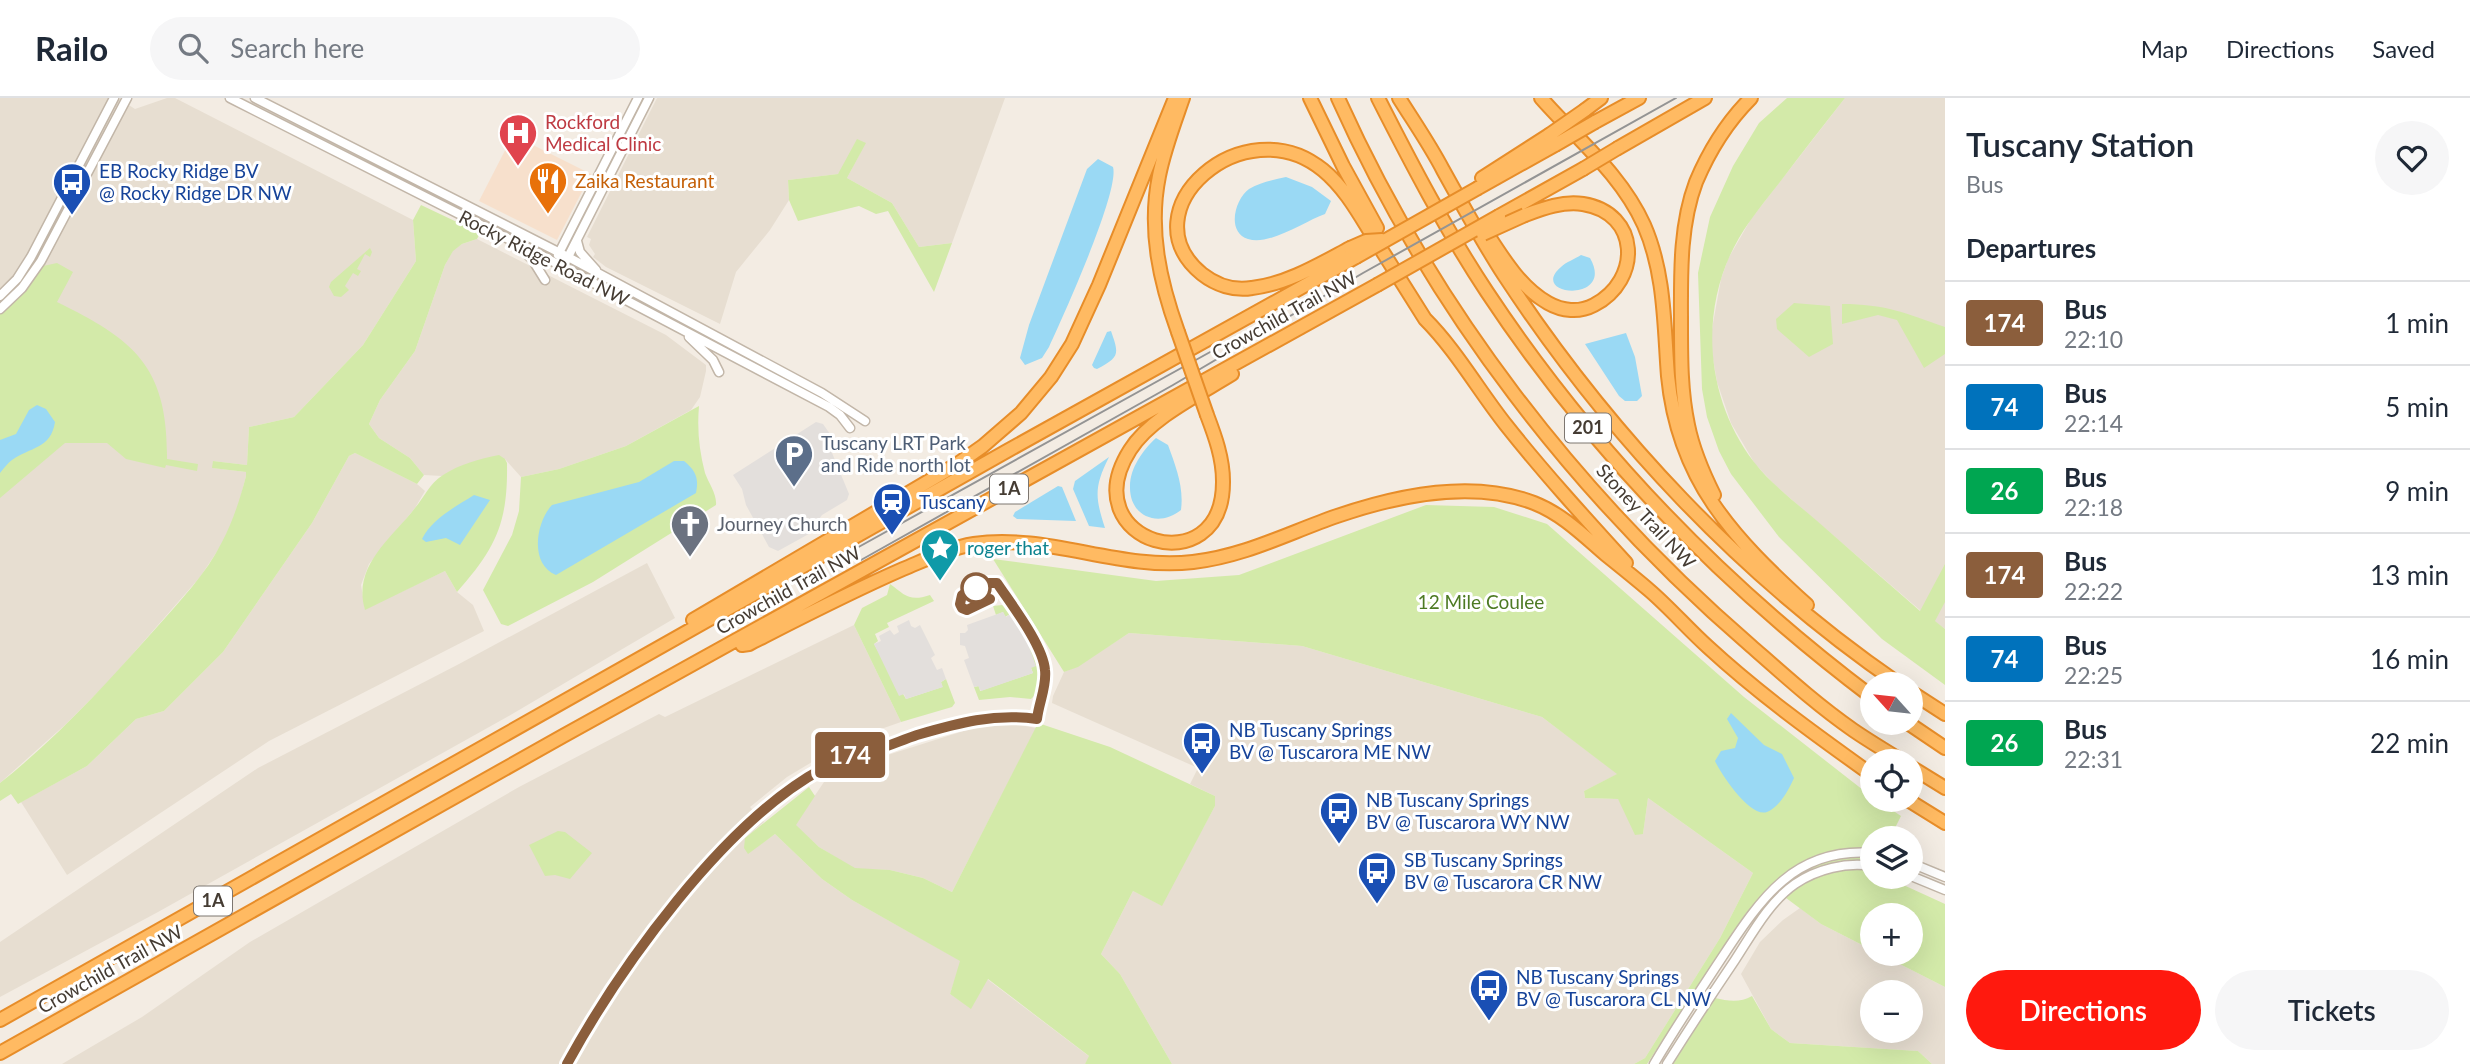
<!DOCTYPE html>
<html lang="en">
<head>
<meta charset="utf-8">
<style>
  :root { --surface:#fff; --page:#f6f6f7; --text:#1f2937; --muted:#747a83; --line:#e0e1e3; --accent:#ff190e }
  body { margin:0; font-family:Lato,sans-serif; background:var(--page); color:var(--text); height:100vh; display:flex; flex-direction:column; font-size:26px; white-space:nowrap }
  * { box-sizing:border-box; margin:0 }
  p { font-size:23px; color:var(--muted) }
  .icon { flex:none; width:38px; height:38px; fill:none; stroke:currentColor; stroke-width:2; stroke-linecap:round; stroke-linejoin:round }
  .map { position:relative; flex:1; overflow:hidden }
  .panel { display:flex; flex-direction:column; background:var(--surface); width:525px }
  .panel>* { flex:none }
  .badge { padding:0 14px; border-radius:5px; font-size:24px; line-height:46px }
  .needle { width:46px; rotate:297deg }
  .buttons { position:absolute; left:1860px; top:574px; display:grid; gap:14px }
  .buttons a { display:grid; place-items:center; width:63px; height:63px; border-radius:50%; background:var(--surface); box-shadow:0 7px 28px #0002; font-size:35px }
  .map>.badge { position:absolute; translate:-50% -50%; box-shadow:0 0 0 4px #fff }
  h2 { padding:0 21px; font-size:26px; line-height:63px }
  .round { display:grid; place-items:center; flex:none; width:74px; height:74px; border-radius:37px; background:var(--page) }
  .headline { display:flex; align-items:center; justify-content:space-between; height:119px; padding:0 21px }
  h1 { font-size:33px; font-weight:600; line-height:52px }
  .action { display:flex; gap:14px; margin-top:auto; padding:14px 21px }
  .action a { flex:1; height:80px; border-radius:42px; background:var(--accent); color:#fff; font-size:28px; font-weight:600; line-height:80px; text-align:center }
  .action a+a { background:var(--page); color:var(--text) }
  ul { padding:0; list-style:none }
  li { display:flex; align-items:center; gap:21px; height:84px; padding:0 21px; border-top:2px solid var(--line) }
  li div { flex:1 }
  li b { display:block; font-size:26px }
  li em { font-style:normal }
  li .badge { min-width:77px; font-weight:700; text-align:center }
  header { display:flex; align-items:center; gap:42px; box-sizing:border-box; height:98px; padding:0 35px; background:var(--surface); border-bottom:2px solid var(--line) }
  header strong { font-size:33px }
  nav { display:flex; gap:38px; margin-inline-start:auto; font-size:24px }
  .search { width:490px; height:63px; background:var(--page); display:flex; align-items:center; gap:18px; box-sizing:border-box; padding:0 24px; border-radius:38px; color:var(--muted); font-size:26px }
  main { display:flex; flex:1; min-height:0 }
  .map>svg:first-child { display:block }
  .residential { fill:#e7ded1; fill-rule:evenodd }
  .commercial { fill:#f7e0cc }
  .green { fill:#d3eaa9 }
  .parking { fill:#e3dfdc }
  .water { fill:#9ad9f4 }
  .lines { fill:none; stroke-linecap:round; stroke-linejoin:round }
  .tertiary-casing { stroke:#c2b6a8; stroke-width:11 }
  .motorway-casing { stroke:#e78d29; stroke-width:16 }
  .tertiary { stroke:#fff; stroke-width:8 }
  .motorway { stroke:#ffba62; stroke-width:12 }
  .tram { stroke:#949494; stroke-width:2 }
  .motorway-bridge-casing { stroke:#e78d29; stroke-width:16; stroke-linecap:butt }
  .motorway-bridge { stroke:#ffba62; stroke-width:12 }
  .line-casing { stroke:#fff; stroke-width:16 }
  .line { stroke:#8b5e3c; stroke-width:10 }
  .stop-dot { fill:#fff; stroke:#8b5e3c; stroke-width:3.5 }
  .labels { text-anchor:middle; stroke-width:6; stroke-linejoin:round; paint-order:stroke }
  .shield { fill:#fff; stroke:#7d7670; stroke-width:2 }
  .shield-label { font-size:18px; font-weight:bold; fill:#453c33 }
  .health-label { font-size:19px; fill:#be3a42; stroke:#fff; text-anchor:start }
  .transit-label { font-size:19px; fill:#164399; stroke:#fff; text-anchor:start }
  .food-label { font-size:19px; fill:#c56008; stroke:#fff; text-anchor:start }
  .street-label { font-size:19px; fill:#453c33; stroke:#fff }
  .service-label { font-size:19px; fill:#4e5e75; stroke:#fff; text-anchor:start }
  .worship-label { font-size:19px; fill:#5b616d; stroke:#fff; text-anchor:start }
  .culture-label { font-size:19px; fill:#0d838f; stroke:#fff; text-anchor:start }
  .park-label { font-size:19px; fill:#4d7a23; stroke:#fff }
</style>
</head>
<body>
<header>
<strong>Railo</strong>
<div class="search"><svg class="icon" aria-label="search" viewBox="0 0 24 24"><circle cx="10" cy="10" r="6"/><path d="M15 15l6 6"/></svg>Search here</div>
<nav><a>Map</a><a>Directions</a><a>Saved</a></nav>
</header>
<main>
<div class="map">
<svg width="1945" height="966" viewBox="0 0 1945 966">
  <rect width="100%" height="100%" fill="#f3ece3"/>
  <path class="residential" d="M0 0H118L135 11 167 0H175L413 122 416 163 363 247 294 319 249 329 247 367 213 363V370L246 374V378L237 413 222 446 200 479 110 582 66 626 0 685Z
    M657 0H1005L952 145 919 149 892 105 847 80 865 46 838 76 788 82 789 102 770 132 736 174 720 226 606 169 593 159 595 156 589 147 591 141 587 139Z
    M1845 0H1945V531L1921 513 1777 389 1755 366 1731 325 1717 284 1712 255V231L1721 181 1728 161 1751 121Z
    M477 141 666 237 706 267V273L700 299 691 312 626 348 559 371 521 379 505 361 457 370 442 378 424 377 410 360 379 340 369 326 380 302 415 253 445 167 453 152 462 146Z
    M355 355 417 386 425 393 415 410 369 466 361 487 365 511 445 473 457 494 473 507 484 533 269 643 67 777 21 704 87 668 136 621 164 613 223 554 312 425 349 358Z
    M647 465 675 520 507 619 158 814 0 899V844L258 670 459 566Z
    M854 527 901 624 861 638 832 652 787 679 750 709 764 724 745 740 748 755 775 736 822 781 852 802 961 863 950 896 971 910 987 881 1090 959 1085 966H62L142 919 250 844 519 689 659 616 665 619Z
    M1129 535 1302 548 1542 619 1618 676 1584 693 1585 700 1618 701 1643 736 1648 700 1753 775 1720 840 1645 960 1634 966H1172L1120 876 1101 856 1133 793 1161 807 1215 708V698L1190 686 1198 670 1052 605 1053 598 1064 574 1078 568Z
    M1009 625 1036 630 952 794 923 780 890 772 855 771 819 749 795 727 824 684 856 667 973 630Z
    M1800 810 1821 826 1872 852V856H1880L1945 889V966H1932L1918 953 1790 945 1771 931 1741 876 1760 844 1783 822ZM1872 894H1911V933H1872Z"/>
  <path class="commercial" d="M513 37 591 76 557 142 479 103Z"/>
  <path class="green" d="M1787 0H1845C1823 28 1801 56 1780 84 1766 102 1751 120 1739 140 1698 210 1705 300 1754 364 1771 386 1795 404 1816 422 1851 453 1886 483 1920 513L1945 466V504L1935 523 1945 531V587L1882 541 1779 439 1731 376 1719 353 1707 319 1702 291 1698 175 1710 119 1733 68 1759 25Z
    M857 41 866 45 847 80 892 105 919 149 952 145 934 194 888 113 876 116 859 108 798 123 789 102 788 82 838 76Z
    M421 107 480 135 477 141 462 146 453 153 445 167 415 253 380 302 369 326 379 340 410 360 424 377 417 386 355 355 349 358 312 425 223 554 164 613 136 621 87 668 18 706 11 696 0 703V685C58 639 108 584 157 529 180 503 206 476 222 444 233 423 240 401 246 378V374L212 370 213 363 247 367 249 329 294 319 363 247 416 163 413 122Z
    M370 150 372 154 370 159 365 156 357 171 361 173 358 178 353 175 345 188 349 192 341 199 334 198 329 189 331 184Z
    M57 165 73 174 57 204C135 242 168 269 167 361L198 366 197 373 166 367 165 370 126 361 107 345H65L0 400V216L28 187 43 168Z
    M1794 205 1830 208 1833 246 1809 259 1777 231 1776 221Z
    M1842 206C1885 206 1905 215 1945 229V256L1924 270 1897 222 1878 217 1842 226Z
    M699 308C697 331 699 352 705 375 709 386 717 396 716 407L593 484 508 528 501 526 483 492 512 437 519 413 521 379 559 371 626 348Z
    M499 357 505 361 507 365C508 425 496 450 457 494L445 473 365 512C352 468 391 441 415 410 425 398 429 386 443 377 460 366 479 361 499 357Z
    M1426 407 1494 409 1547 426 1744 599 1872 699V702H1877L1901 718 1890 740H1872V779H1886L1945 806V889L1880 856H1911V817H1872V852L1821 826 1770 788 1746 815 1647 966H1634L1645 960 1720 840 1753 775 1648 700 1643 736 1635 737 1618 701 1585 700 1584 693 1617 676 1542 619 1302 548 1129 535 1078 569 1064 574 993 461 1156 483 1239 477Z
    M890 486C905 497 909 504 930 497L934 503 887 525 889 529 875 536 878 543 874 546 906 601 942 589 941 584 946 581 955 605 952 609 901 624 854 527 862 510 887 497Z
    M1002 507C1023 519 1055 580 1031 601L1010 599 979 602 974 589 979 588 980 593 1033 575 1010 516 1005 519 1003 514 996 517 993 508Z
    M1038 625 1110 649 1215 698V708L1162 808 1133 793 1101 856 1120 876 1172 966H1085L1089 958 988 881 971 911 950 896 960 863 852 802 822 781 775 736 748 756 744 750 745 740 809 689 815 698 796 727 819 749 855 770 890 772 923 780 952 794Z
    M558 733 565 734 592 755 570 781 555 777 545 778 529 747Z
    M1752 898 1771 931 1790 945 1918 953 1932 966H1673L1715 900C1728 903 1740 905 1752 898Z"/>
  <path class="parking" d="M816 324 823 326 830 336V350L849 396 847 402 822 417 814 428 816 432 778 453 769 449 746 407 742 391 733 377Z
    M1003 514 1006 519 1010 516 1026 540 1036 568 1031 570 1033 575 981 593 978 588 974 589 964 562 969 560 965 548 960 547V535H965L968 532 967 527Z
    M909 522 911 528 915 530 920 527 935 557 931 560 937 572 942 570 946 581 941 584 943 589 906 601 904 596 899 598 874 546 881 543 879 538 890 532 894 537 899 534 897 528Z"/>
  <path class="water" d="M1098 61 1113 69C1120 93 1062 221 1049 249L1042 260 1025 267 1020 260 1029 227 1087 71Z
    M1286 79 1312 89 1331 103 1325 116C1305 123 1270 148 1248 141 1226 134 1235 101 1249 91 1261 84 1273 82 1286 79Z
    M1581 157 1590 160C1616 206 1527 198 1561 169 1566 164 1575 161 1581 157Z
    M1111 233C1119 256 1120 259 1097 271L1094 270 1092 267 1107 234Z
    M1626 235 1635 259 1642 298 1637 303H1625L1619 298 1585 246Z
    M37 307 46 311 55 324C51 351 30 349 12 362 8 365 4 370 0 375V342L16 336 29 312Z
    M1156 340 1168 347C1176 369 1184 389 1181 412 1159 430 1129 419 1130 388 1130 370 1143 352 1156 340Z
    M1109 359C1094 389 1095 399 1105 430L1089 428 1073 391 1075 383Z
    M674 363H684C696 373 699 380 696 395L556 477C529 466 536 424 552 407L639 384Z
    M1058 388 1062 389 1076 423 1017 421 1013 418 1015 414Z
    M474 397 490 402 460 447 446 440 426 444 422 441C432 421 455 409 474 397Z
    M1731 615 1764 647 1782 656 1794 680C1789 691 1780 709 1767 714 1750 720 1721 676 1715 663L1721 653 1735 650 1738 640 1727 621Z"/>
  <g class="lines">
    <g class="tertiary-casing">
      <path id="tertiary" d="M230 0 548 161 829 309 840 317 850 330
        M255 0 568 159 822 295 865 323
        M577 143 580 154 596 172
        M519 149 532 161 545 182
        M558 157 638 0
        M566 163 649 0
        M0 198 17 181 31 159 114 0
        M0 211 22 190 41 163 127 0
        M689 239 713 262 719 274
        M1911 765 1945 779
        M1911 778 1945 792
        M1654 966C1674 932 1696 899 1717 867 1757 807 1790 749 1872 755
        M1667 966C1689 931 1712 896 1735 862 1752 836 1769 804 1795 786 1817 771 1846 764 1872 768"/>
    </g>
    <g class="motorway-casing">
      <path id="motorway" d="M1310 0 1343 68 1377 130
        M1338 0C1432 210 1577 398 1751 548 1784 577 1817 607 1853 632 1869 643 1886 653 1902 663
        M1378 0C1412 67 1446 132 1487 194 1591 351 1722 486 1872 599
        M1399 0C1414 24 1430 47 1443 72 1463 108 1482 143 1504 177 1609 337 1742 478 1899 586
        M1541 0C1577 41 1621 76 1644 127 1665 175 1664 227 1668 278 1678 382 1733 440 1807 507
        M1585 12 1601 0
        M1595 24 1639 0
        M1618 50 1705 0
        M1482 80 1549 37
        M1478 90 1555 47
        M1499 118 1583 71
        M1482 128C1500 155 1518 188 1548 205 1562 213 1579 215 1594 207 1642 182 1640 115 1583 106 1563 103 1544 110 1525 117
        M1350 150C1320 166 1287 186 1252 190 1234 193 1216 187 1202 176 1125 113 1244 7 1323 72 1345 90 1359 116 1374 140 1391 167 1408 194 1425 221 1456 252 1479 293 1506 327 1544 375 1585 420 1626 465
        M1178 234C1160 184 1148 132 1159 78 1164 52 1174 26 1183 0
        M1207 317C1215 338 1223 360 1223 383 1224 489 1071 445 1130 352 1150 320 1200 296 1232 276
        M1714 397C1703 375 1693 352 1688 327 1681 294 1681 261 1681 227 1681 180 1679 129 1696 84 1709 53 1727 24 1751 0
        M693 522 956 367 983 348 1021 315 1051 279 1072 246 1099 187 1175 0
        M742 547 749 546C800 520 850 494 903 471 925 462 949 450 974 446 1047 435 1120 473 1193 464 1245 458 1288 435 1337 418 1398 397 1472 381 1534 405 1562 416 1583 437 1605 456 1620 468 1635 480 1649 492 1670 510 1688 531 1708 549 1759 596 1816 637 1872 677
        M1911 594 1945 616
        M1908 625 1945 650
        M1911 669 1945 690
        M1908 702 1945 725
        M0 922 1007 353 1356 159
        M0 955 563 638 1377 187"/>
    </g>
    <use href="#tertiary" class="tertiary"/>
    <use href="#motorway" class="motorway"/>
    <path class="tram" d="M855 451 1221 248
      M861 462 1173 287 1363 175 1676 0"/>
    <g class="motorway-bridge-casing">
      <path id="motorway-bridge" d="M1549 37 1585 12
        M1555 47 1595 24
        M1583 71 1618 50
        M1483 136 1525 117
        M1350 150 1366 143 1382 142
        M1356 159 1478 90
        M1377 187 1499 118
        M1178 234 1207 317"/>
    </g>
    <use href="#motorway-bridge" class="motorway-bridge"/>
  </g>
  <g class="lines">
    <g class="line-casing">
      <path id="line" d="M567 966C620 869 724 724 822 671 831 667 841 660 851 656 857 654 865 655 872 653 887 649 902 642 917 637 958 625 994 615 1037 621 1039 604 1047 588 1045 572 1043 547 1011 506 997 485H989L962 497 960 506 962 510 967 512 990 501"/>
    </g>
    <use href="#line" class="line"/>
  </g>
  <defs>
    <g id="hospital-pin" transform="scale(2.0125)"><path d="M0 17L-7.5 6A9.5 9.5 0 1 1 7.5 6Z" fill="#e0444e" stroke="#fff"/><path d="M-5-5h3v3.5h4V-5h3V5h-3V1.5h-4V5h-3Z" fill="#fff"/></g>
    <g id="restaurant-pin" transform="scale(2.0125)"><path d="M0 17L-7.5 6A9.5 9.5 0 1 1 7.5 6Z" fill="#e8710a" stroke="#fff"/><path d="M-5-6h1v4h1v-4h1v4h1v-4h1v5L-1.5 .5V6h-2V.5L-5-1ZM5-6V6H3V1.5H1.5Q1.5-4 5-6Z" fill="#fff"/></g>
    <g id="bus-pin" transform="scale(2.0125)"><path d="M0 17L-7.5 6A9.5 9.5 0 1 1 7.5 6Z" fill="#1a4fb4" stroke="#fff"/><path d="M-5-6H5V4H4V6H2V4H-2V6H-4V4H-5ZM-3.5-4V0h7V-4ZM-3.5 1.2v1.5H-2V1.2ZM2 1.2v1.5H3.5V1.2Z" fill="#fff"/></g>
    <g id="parking-pin" transform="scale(2.0125)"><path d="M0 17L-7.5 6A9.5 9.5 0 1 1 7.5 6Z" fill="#5c6f8a" stroke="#fff"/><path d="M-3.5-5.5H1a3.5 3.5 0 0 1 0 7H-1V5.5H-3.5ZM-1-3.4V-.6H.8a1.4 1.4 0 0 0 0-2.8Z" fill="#fff"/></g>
    <g id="station-pin" transform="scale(2.0125)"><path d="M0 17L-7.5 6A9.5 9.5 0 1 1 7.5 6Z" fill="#1a4fb4" stroke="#fff"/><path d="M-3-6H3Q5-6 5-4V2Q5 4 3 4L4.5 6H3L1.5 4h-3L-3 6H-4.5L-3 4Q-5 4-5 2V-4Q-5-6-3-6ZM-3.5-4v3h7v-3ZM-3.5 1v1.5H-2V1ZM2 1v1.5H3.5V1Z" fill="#fff"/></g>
    <g id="church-pin" transform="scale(2.0125)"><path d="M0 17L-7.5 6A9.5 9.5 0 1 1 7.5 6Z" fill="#6b7280" stroke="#fff"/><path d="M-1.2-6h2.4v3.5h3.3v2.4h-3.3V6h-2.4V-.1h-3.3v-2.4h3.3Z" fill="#fff"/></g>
    <g id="sight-pin" transform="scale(2.0125)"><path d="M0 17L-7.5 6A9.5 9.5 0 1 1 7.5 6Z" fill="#0f9aa8" stroke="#fff"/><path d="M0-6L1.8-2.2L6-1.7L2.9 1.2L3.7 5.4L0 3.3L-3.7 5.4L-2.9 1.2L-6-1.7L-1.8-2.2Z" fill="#fff"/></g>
  </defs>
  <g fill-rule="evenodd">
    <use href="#hospital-pin" x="518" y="35"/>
    <use href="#restaurant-pin" x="548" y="83"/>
    <use href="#bus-pin" x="72" y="84"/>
    <use href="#parking-pin" x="794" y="356"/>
    <use href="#station-pin" x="892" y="404"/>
    <use href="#church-pin" x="690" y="426"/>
    <use href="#sight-pin" x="940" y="450"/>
    <use href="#bus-pin" x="1202" y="643"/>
    <use href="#bus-pin" x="1339" y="713"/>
    <use href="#bus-pin" x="1377" y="773"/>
    <use href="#bus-pin" x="1489" y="890"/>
  </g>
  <circle class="stop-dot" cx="976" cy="490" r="14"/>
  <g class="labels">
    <g class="shield">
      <rect x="1565" y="315.5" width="46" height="29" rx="5"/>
      <rect x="990" y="376.5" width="38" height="29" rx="5"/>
      <rect x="194" y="788.5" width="38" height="29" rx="5"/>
    </g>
    <g class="shield-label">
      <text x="1588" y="336">201</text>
      <text x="1009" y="397">1A</text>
      <text x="213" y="809">1A</text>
    </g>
    <g class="health-label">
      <text x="545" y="31">Rockford<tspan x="545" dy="22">Medical Clinic</tspan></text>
    </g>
    <g class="transit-label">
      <text x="99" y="80">EB Rocky Ridge BV<tspan x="99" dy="22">@ Rocky Ridge DR NW</tspan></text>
      <text x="919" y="411">Tuscany</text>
      <text x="1229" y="639">NB Tuscany Springs<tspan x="1229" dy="22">BV @ Tuscarora ME NW</tspan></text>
      <text x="1366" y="709">NB Tuscany Springs<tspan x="1366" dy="22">BV @ Tuscarora WY NW</tspan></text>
      <text x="1404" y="769">SB Tuscany Springs<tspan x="1404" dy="22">BV @ Tuscarora CR NW</tspan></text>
      <text x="1516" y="886">NB Tuscany Springs<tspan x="1516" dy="22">BV @ Tuscarora CL NW</tspan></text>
    </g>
    <g class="food-label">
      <text x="575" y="90">Zaika Restaurant</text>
    </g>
    <g class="street-label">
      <text transform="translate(544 160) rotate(27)" y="7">Rocky Ridge Road NW</text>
      <text transform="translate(1284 217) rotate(-29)" y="7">Crowchild Trail NW</text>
      <text transform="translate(1646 418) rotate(47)" y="7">Stoney Trail NW</text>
      <text transform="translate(788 492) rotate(-29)" y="7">Crowchild Trail NW</text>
      <text transform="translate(110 871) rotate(-29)" y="7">Crowchild Trail NW</text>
    </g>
    <g class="service-label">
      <text x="821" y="352">Tuscany LRT Park<tspan x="821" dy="22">and Ride north lot</tspan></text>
    </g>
    <g class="worship-label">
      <text x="717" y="433">Journey Church</text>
    </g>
    <g class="culture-label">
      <text x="967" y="457">roger that</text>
    </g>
    <g class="park-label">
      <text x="1481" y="511">12 Mile Coulee</text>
    </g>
  </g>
</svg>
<div class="buttons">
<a><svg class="needle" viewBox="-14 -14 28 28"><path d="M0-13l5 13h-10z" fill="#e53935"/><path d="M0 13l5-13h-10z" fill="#747a83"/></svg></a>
<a><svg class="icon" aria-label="locate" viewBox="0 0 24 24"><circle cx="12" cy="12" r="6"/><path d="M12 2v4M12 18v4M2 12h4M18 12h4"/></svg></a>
<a><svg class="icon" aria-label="layers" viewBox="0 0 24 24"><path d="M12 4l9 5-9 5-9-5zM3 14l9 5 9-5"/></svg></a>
<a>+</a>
<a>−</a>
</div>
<b class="badge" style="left:850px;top:657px;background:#8b5e3c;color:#fff">174</b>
</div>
<section class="panel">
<div class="headline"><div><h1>Tuscany Station</h1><p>Bus</p></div><a class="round"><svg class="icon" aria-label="heart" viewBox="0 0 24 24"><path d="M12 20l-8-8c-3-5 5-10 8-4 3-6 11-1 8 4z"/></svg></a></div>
<h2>Departures</h2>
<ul>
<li><span class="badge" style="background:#8b5e3c;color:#fff">174</span><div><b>Bus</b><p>22:10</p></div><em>1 min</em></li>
<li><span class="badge" style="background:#0072bc;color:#fff">74</span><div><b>Bus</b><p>22:14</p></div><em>5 min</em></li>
<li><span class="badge" style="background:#00a651;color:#fff">26</span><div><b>Bus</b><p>22:18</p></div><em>9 min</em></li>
<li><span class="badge" style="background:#8b5e3c;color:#fff">174</span><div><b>Bus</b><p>22:22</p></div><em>13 min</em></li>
<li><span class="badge" style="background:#0072bc;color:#fff">74</span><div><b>Bus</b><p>22:25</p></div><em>16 min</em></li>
<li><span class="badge" style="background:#00a651;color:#fff">26</span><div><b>Bus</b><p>22:31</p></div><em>22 min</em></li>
</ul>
<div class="action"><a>Directions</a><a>Tickets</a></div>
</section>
</main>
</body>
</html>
